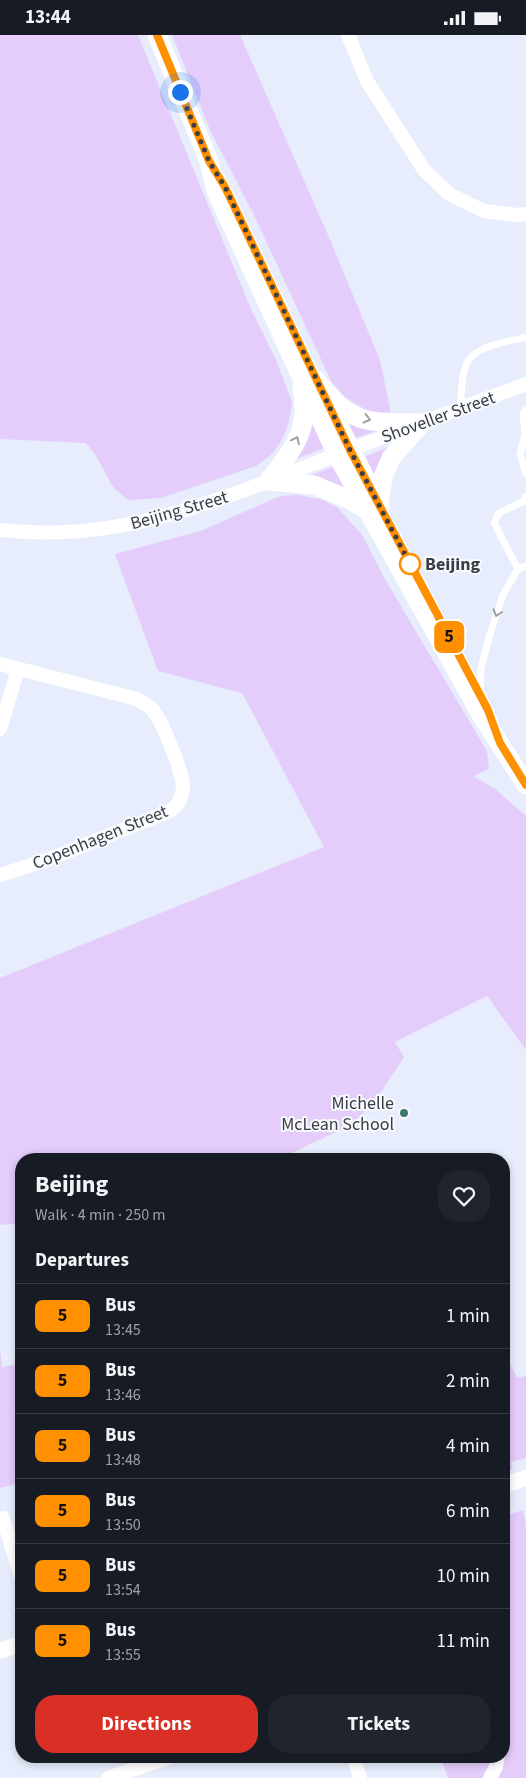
<!DOCTYPE html>
<html lang="en">
<head>
<meta charset="utf-8">
<style>
  :root { --surface:#171b24; --page:#20242c; --text:#f1f3f6; --muted:#9ea1a6; --line:#363941; --accent:#d93025 }
  body { margin:0; font-family:"Source Sans 3",sans-serif; background:var(--page); color:var(--text); height:100vh; display:flex; flex-direction:column; font-size:19px; white-space:nowrap }
  * { box-sizing:border-box; margin:0 }
  p { font-size:16px; color:var(--muted) }
  .icon { flex:none; width:28px; height:28px; fill:none; stroke:currentColor; stroke-width:2; stroke-linecap:round; stroke-linejoin:round }
  .map { position:relative; flex:1; overflow:hidden }
  .sheet { position:absolute; left:15px; top:1118px; width:495px; height:610px; display:flex; flex-direction:column; background:var(--surface); border-radius:20px; box-shadow:0 2px 8px #0003 }
  .sheet>* { flex:none }
  .badge { padding:0 10px; border-radius:8px; font-size:18px; line-height:32px }
  .you { position:absolute; width:25px; height:25px; margin:-12px; border:4px solid #fff; border-radius:50%; background:#1a73e8; box-shadow:0 0 0 8px #1a73e833 }
  .map>.badge { position:absolute; translate:-50% -50%; box-shadow:0 0 0 2px #fff }
  h2 { padding:0 20px; font-size:19px; line-height:45px }
  .round { display:grid; place-items:center; flex:none; width:52px; height:52px; border-radius:20px; background:var(--page) }
  .headline { display:flex; align-items:center; justify-content:space-between; height:85px; padding:0 20px }
  h1 { font-size:24px; font-weight:700; line-height:38px }
  .button { display:flex; gap:10px; margin-top:auto; padding:10px 20px }
  .button a { flex:1; height:58px; border-radius:20px; background:var(--accent); color:#fff; font-size:20px; font-weight:700; line-height:58px; text-align:center }
  .button a+a { background:var(--page); color:var(--text) }
  ul { padding:0; list-style:none }
  li { display:flex; align-items:center; gap:15px; height:65px; padding:0 20px; border-top:1px solid var(--line) }
  li div { flex:1 }
  li b { display:block; font-size:19px }
  li em { font-style:normal }
  li .badge { min-width:55px; font-weight:700; text-align:center }
  .status { display:flex; justify-content:space-between; align-items:center; height:35px; padding:0 25px; background:var(--surface); direction:ltr }
  .status svg { height:14px; fill:currentColor }
  .map>svg:first-child { display:block }
  .green { fill:#e4ccfb }
  .lines { fill:none; stroke-linecap:round; stroke-linejoin:round }
  .service { stroke:#fff; stroke-width:7 }
  .minor { stroke:#fff; stroke-width:14 }
  .tertiary { stroke:#fff; stroke-width:16 }
  .secondary { stroke:#fff; stroke-width:19 }
  .oneway { stroke:#9c9ea2 }
  .line-casing { stroke:#fff; stroke-width:11 }
  .line { stroke:#ff9000; stroke-width:8 }
  .walk { stroke:#3a3d45; stroke-width:5; stroke-dasharray:0 9 }
  .stop-dot { fill:#fff; stroke:#ff9000; stroke-width:2.5 }
  .poi-dot { fill:#3a7b6b; stroke:#f8fafe; stroke-width:2 }
  .labels { text-anchor:middle; stroke-width:4; stroke-linejoin:round; paint-order:stroke }
  .street-label { font-size:18px; fill:#3a3d45; stroke:#f8fafe }
  .stop-label { font-size:18px; font-weight:bold; fill:#3a3d45; stroke:#f8fafe; text-anchor:start }
  .poi-label { font-size:18px; fill:#3a3d45; stroke:#f8fafe; text-anchor:end }
</style>
</head>
<body>
<div class="status"><b>13:44</b><svg viewBox="0 0 49 12"><path d="M0 12V9h3v3zM5 12V6h3v6zM10 12V3h3v9zM15 12V0h3v12zM26 1h20v11H26zM47 4h2v5h-2z"/></svg></div>
<div class="map">
<svg width="526" height="1743" viewBox="0 0 526 1743">
  <rect width="100%" height="100%" fill="#e7edfc"/>
  <path class="green" d="M0 0H138L251 274 276 325 292 367 289 387 282 405 272 419 256 431 161 463 128 465 113 452 96 421 86 408 0 404Z
    M172 0H240L328 200 380 325 391 379 369 377 345 362 331 346 254 180 210 95Z
    M311 379 327 412 291 426Z
    M340 380 380 395 349 405Z
    M397 409 375 449 358 424Z
    M335 431 354 465 306 442Z
    M298 460 320 464 337 472 362 500 386 546 487 716 489 734 473 741 495 754 526 781V1015L487 961 395 1007 404 1022 375 1066 351 1090 279 1124H21V1188L0 1190V943L324 812 242 658 158 636 115 519 201 496 280 461Z
    M0 1315 2 1332 21 1329V1448L0 1453Z
    M508 1325 517 1343 526 1341V1423L511 1427 512 1434 504 1437V1326Z
    M523 1475 526 1490V1743H448L440 1721H504V1481Z"/>
  <g class="lines">
    <path class="service" d="M460 373C462 361 461 340 466 330 474 310 508 307 526 302
      M526 375 523 379 525 400 520 419 526 439
      M526 461 524 466 499 478 494 488 518 534 526 531
      M480 661 481 633 490 599 503 560 518 534"/>
    <path class="minor" d="M348 0 367 46 424 135 449 159 484 176 517 180 526 179
      M0 495C121 509 221 464 331 422 396 397 461 373 526 349
      M0 629 137 664C142 667 147 670 151 673 162 684 183 738 183 753 182 763 178 771 170 776L47 825 0 840
      M0 694 18 634
      M3 1483 21 1542
      M353 1721 360 1743
      M108 1743 173 1721
      M490 1743 496 1732 498 1721"/>
    <path class="tertiary" d="M504 1450 526 1443
      M0 1616 21 1609"/>
    <path class="secondary" d="M157 0 209 126 216 156 337 420 480 678 526 750
      M316 345C328 361 346 381 367 385 383 389 405 387 422 388
      M302 354C303 361 304 369 304 377 304 404 284 425 269 446L314 450 350 465 367 475
      M326 365 380 472
      M379 471 383 442 391 423 422 388"/>
  </g>
  <defs><path id="oneway-chevron" d="M-2-3.5L2.5 0L-2 3.5" fill="none" stroke-width="1.6" stroke-linecap="round" stroke-linejoin="round" transform="scale(1.25)"/></defs>
  <g class="oneway">
    <use href="#oneway-chevron" transform="translate(367 384) rotate(14)"/>
    <use href="#oneway-chevron" transform="translate(296 405) rotate(-64)"/>
    <use href="#oneway-chevron" transform="translate(497 578) rotate(108)"/>
  </g>
  <g class="lines">
    <g class="line-casing">
      <path id="line" d="M157 0 209 126 225 152 350 415 488 675 500 708 526 750"/>
    </g>
    <use href="#line" class="line"/>
    <path class="walk" d="M180 57 209 126 225 152 350 415 410 529"/>
  </g>
  <circle class="stop-dot" cx="410" cy="529" r="10"/>
  <circle class="poi-dot" cx="404" cy="1078" r="5"/>
  <g class="labels">
    <g class="street-label">
      <text transform="translate(438 382) rotate(-20)" y="6">Shoveller Street</text>
      <text transform="translate(179 475) rotate(-16)" y="6">Beijing Street</text>
      <text transform="translate(100 802) rotate(-22)" y="6">Copenhagen Street</text>
    </g>
    <g class="stop-label">
      <text x="425" y="535">Beijing</text>
    </g>
    <g class="poi-label">
      <text x="394" y="1074">Michelle<tspan x="394" dy="21">McLean School</tspan></text>
    </g>
  </g>
</svg>
<div class="you" style="left:180px;top:57px"></div>
<b class="badge" style="left:449px;top:602px;background:#ff9000;color:#111">5</b>
<section class="sheet">
<div class="headline"><div><h1>Beijing</h1><p>Walk · 4 min · 250 m</p></div><a class="round"><svg class="icon" aria-label="heart" viewBox="0 0 24 24"><path d="M12 20l-8-8c-3-5 5-10 8-4 3-6 11-1 8 4z"/></svg></a></div>
<h2>Departures</h2>
<ul>
<li><span class="badge" style="background:#ff9000;color:#111">5</span><div><b>Bus</b><p>13:45</p></div><em>1 min</em></li>
<li><span class="badge" style="background:#ff9000;color:#111">5</span><div><b>Bus</b><p>13:46</p></div><em>2 min</em></li>
<li><span class="badge" style="background:#ff9000;color:#111">5</span><div><b>Bus</b><p>13:48</p></div><em>4 min</em></li>
<li><span class="badge" style="background:#ff9000;color:#111">5</span><div><b>Bus</b><p>13:50</p></div><em>6 min</em></li>
<li><span class="badge" style="background:#ff9000;color:#111">5</span><div><b>Bus</b><p>13:54</p></div><em>10 min</em></li>
<li><span class="badge" style="background:#ff9000;color:#111">5</span><div><b>Bus</b><p>13:55</p></div><em>11 min</em></li>
</ul>
<div class="button"><a>Directions</a><a>Tickets</a></div>
</section>
</div>
</body>
</html>
